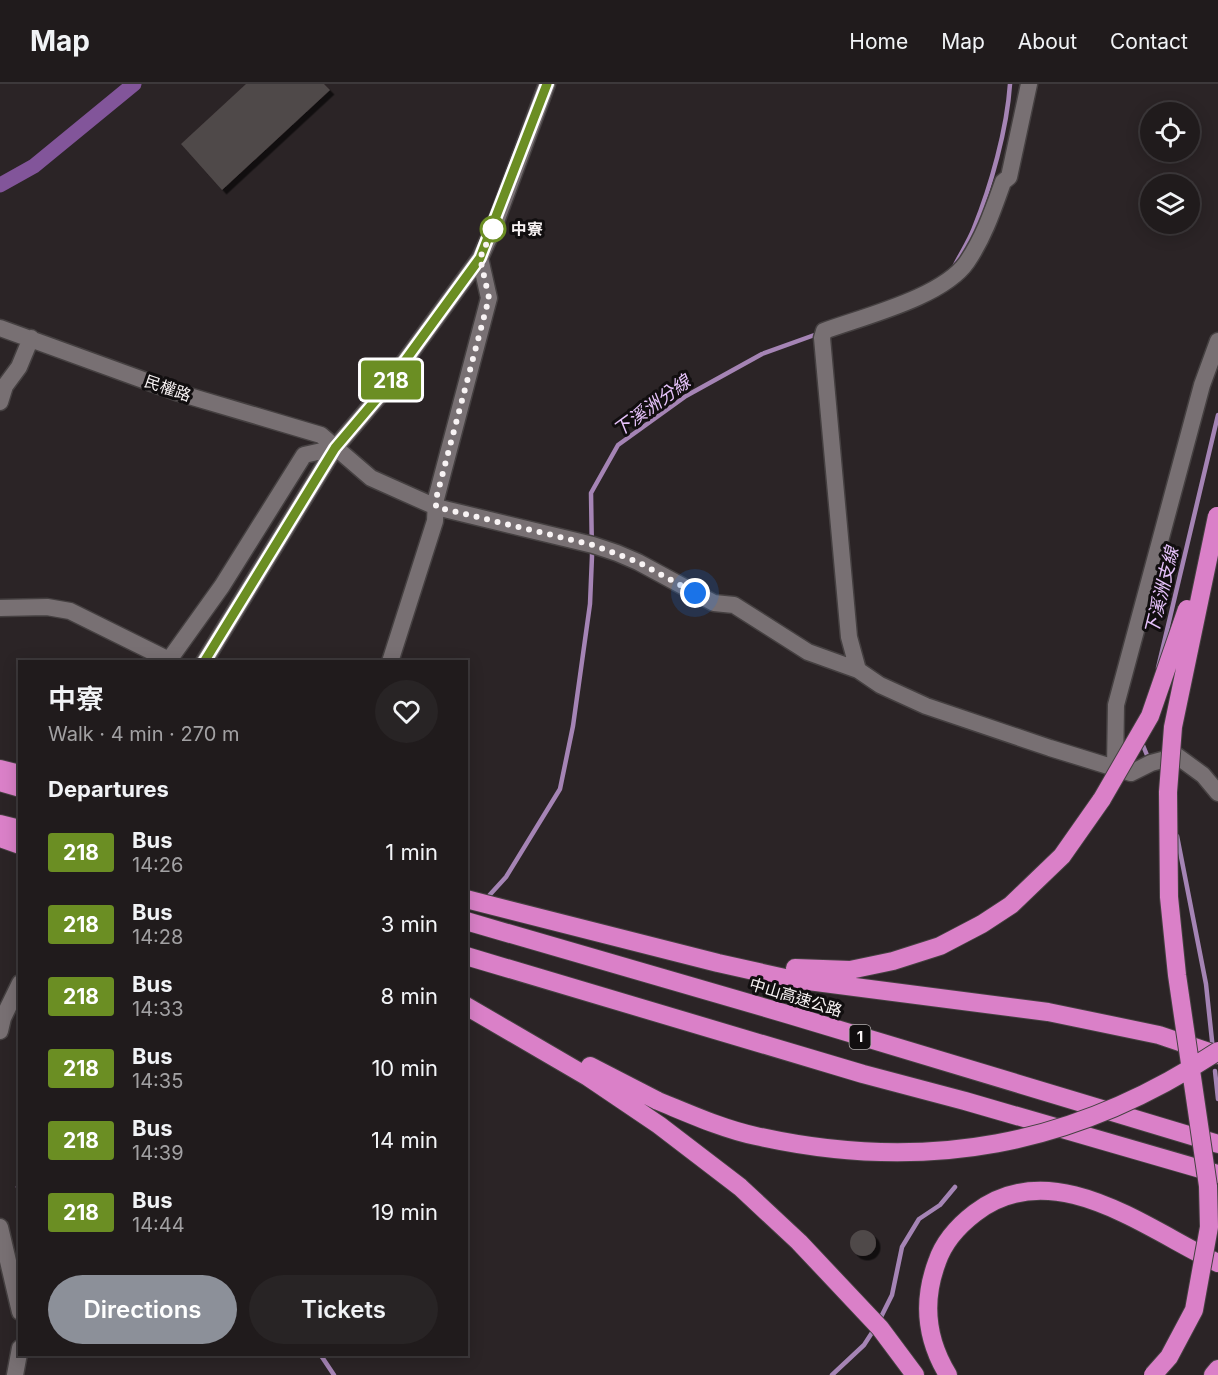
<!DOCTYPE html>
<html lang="en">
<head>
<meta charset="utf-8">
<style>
  :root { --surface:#201b1c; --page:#282425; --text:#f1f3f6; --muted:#a2a1a3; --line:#3d393b; --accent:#8c9099 }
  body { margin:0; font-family:Inter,"Noto Sans TC",sans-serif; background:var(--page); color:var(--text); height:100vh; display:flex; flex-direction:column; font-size:22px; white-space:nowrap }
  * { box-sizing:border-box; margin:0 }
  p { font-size:20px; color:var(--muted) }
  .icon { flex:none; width:33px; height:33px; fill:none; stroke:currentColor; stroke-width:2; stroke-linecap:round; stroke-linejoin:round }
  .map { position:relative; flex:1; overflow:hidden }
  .sheet { position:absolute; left:18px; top:576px; width:450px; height:696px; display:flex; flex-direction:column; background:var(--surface); border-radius:0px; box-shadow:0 3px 15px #0003,0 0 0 2px var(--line) }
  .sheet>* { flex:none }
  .badge { padding:0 12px; border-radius:4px; font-size:21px; line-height:39px }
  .controls { position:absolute; left:1140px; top:18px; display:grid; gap:12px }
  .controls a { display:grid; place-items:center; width:60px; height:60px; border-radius:50%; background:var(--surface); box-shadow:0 3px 15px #0003,0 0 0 2px var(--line); font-size:30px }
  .you { position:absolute; width:30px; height:30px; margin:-15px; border:4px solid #fff; border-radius:50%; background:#1a73e8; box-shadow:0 0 0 9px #1a73e833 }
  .map>.badge { position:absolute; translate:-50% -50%; box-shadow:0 0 0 3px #fff }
  h2 { padding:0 30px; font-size:22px; line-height:54px }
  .round { display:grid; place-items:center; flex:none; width:63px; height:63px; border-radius:32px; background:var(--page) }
  .summary { display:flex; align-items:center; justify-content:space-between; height:102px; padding:0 30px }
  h1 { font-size:28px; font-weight:600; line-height:45px }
  .primary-button { display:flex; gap:12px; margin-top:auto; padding:12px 30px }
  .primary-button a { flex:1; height:69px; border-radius:36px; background:var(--accent); color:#fff; font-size:24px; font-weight:600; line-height:69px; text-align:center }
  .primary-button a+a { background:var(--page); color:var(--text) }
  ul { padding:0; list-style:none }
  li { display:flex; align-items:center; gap:18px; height:72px; padding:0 30px }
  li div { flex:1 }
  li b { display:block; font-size:22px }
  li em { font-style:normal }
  li .badge { min-width:66px; font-weight:700; text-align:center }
  header { display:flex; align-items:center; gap:36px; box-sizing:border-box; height:84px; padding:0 30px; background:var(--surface); border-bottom:2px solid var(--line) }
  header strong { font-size:28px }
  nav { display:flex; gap:33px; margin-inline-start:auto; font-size:21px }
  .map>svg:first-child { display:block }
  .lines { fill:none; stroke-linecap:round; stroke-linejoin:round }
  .stream { stroke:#a584b5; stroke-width:4.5 }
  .canal { stroke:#82559a; stroke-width:15 }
  .building { fill:#4f4848; filter:url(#shadow) }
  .minor-casing { stroke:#454041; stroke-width:19 }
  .highway-casing { stroke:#454041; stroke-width:20 }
  .minor { stroke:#787073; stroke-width:16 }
  .highway { stroke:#da80c8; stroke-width:18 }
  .highway-bridge-casing { stroke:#454041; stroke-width:20; stroke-linecap:butt }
  .highway-bridge { stroke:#da80c8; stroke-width:18 }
  .line-casing { stroke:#fff; stroke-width:14 }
  .line { stroke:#6b8e23; stroke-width:9 }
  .walk { stroke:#f8f3f4; stroke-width:6; stroke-dasharray:0 10.8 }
  .stop-dot { fill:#fff; stroke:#6b8e23; stroke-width:3 }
  .labels { text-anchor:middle; stroke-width:6; stroke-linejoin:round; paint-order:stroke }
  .shield { fill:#110e0f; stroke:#b3aeaf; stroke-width:1.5 }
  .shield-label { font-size:15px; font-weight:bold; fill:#f8f3f4 }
  .stop-label { font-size:16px; font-weight:bold; fill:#f8f3f4; stroke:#110e0f; text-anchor:start }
  .street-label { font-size:16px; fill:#f8f3f4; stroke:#110e0f }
  .water-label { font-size:18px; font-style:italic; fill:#e7c3fc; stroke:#110e0f }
</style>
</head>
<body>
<header>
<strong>Map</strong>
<nav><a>Home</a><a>Map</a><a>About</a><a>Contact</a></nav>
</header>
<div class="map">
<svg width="1218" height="1291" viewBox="0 0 1218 1291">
  <defs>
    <filter id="shadow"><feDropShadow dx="4.5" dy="4.5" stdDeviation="0" flood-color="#0009"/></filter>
  </defs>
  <rect width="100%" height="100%" fill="#2b2426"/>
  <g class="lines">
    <path class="stream" d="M955 181C961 169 969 157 974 144 991 102 1007 45 1010 0
      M1158 584 1218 331
      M1142 659 1149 676
      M1177 752 1206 900 1213 966
      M485 816 506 793 560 705 573 642 590 520 592 472 591 409 618 361 686 312 762 270 820 249
      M1215 987 1218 1015
      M18 1103 20 1102
      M879 1237 892 1211 902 1163 919 1135 940 1121 955 1103
      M320 1270 334 1291
      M832 1291 864 1261 875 1244"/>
    <path class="canal" d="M0 101 34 82 134 0"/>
  </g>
  <path class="building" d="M246 0H324L330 6 222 106 181 60Z
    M850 1159a13 13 0 1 1 26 0a13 13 0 1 1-26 0Z"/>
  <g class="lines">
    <g class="minor-casing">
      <path id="minor" d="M0 244 179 309 321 351 371 394 436 423 593 461 617 469 638 478 714 519 734 521 808 568 858 586 880 601 926 622 1050 664 1131 689 1151 679 1177 672 1203 691 1218 709
        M0 318 5 302 19 283 31 254
        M0 524 47 523 70 527 169 576 222 502 304 371 335 364
        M204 578 335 364 380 311 480 174 494 143 547 0
        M390 578 435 437 436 415 489 214 480 174
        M858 586 849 553 822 254 824 247C865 232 943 213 967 178 984 153 993 126 1003 98L1009 93 1029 0
        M1115 684 1116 621 1202 301 1218 257
        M0 947 3 934 20 899
        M0 1143 20 1228
        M15 1291 20 1264"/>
    </g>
    <g class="highway-casing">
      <path id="highway" d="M0 685 20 690
        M0 698 20 704
        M0 740 20 745
        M0 754 20 761
        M466 815 718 879 785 894 1048 928 1159 951 1218 971
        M466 837 790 931 1218 1060
        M466 872 863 990 965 1017 1218 1090
        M795 884 850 886 893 877 940 862 982 840 1011 821 1062 772 1102 715
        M466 922 588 993 659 1041 740 1103 799 1158 880 1244 915 1291
        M590 982 658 1017
        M948 1291C926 1255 922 1218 937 1178 944 1157 958 1142 975 1129 1053 1069 1146 1145 1218 1179
        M1213 1291 1218 1285"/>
    </g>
    <use href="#minor" class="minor"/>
    <use href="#highway" class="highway"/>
    <g class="highway-bridge-casing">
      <path id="highway-bridge" d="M1102 715 1150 632 1187 525
        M658 1017C690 1030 723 1045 756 1052 925 1090 1075 1062 1218 967
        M1153 1291 1169 1273 1194 1226 1209 1143 1208 1102 1177 891 1169 813 1168 708 1173 643 1217 432"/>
    </g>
    <use href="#highway-bridge" class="highway-bridge"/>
  </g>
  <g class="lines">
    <g class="line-casing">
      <path id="line" d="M204 578 335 364 380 311 480 174 547 0"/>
    </g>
    <use href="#line" class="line"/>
    <path class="walk" d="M493 145 494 143 480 174 489 214 436 415V423L593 461 638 478 695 509"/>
  </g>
  <circle class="stop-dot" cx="493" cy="145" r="12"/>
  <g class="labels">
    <rect class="shield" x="849.5" y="941" width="21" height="24" rx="4.5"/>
    <g class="shield-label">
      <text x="860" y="958">1</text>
    </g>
    <g class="stop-label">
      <text x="511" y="151">中寮</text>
    </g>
    <g class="street-label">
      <text transform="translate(168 304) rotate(19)" y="6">民權路</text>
      <text transform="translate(796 913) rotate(17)" y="6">中山高速公路</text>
    </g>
    <g class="water-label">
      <text transform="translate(652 322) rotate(-36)" y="6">下溪洲分線</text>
      <text transform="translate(1162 507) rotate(-76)" y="6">下溪洲支線</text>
    </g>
  </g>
</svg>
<div class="controls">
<a><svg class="icon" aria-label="locate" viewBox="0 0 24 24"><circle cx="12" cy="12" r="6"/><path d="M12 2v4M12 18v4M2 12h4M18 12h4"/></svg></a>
<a><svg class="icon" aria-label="layers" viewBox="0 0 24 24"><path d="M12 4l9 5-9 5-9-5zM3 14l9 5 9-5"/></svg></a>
</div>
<div class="you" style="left:695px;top:509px"></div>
<b class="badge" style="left:391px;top:296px;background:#6b8e23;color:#fff">218</b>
<section class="sheet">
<div class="summary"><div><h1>中寮</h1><p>Walk · 4 min · 270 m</p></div><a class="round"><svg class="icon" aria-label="heart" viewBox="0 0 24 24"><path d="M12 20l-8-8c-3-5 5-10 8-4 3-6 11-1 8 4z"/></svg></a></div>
<h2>Departures</h2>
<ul>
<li><span class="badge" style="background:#6b8e23;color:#fff">218</span><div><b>Bus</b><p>14:26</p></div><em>1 min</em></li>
<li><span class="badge" style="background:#6b8e23;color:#fff">218</span><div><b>Bus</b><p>14:28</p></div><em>3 min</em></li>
<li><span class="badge" style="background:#6b8e23;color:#fff">218</span><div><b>Bus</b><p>14:33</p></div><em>8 min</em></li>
<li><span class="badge" style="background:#6b8e23;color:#fff">218</span><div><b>Bus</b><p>14:35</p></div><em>10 min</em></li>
<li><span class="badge" style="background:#6b8e23;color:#fff">218</span><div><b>Bus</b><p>14:39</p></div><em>14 min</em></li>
<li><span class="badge" style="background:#6b8e23;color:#fff">218</span><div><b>Bus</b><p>14:44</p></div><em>19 min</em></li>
</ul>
<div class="primary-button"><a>Directions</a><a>Tickets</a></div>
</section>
</div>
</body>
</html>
